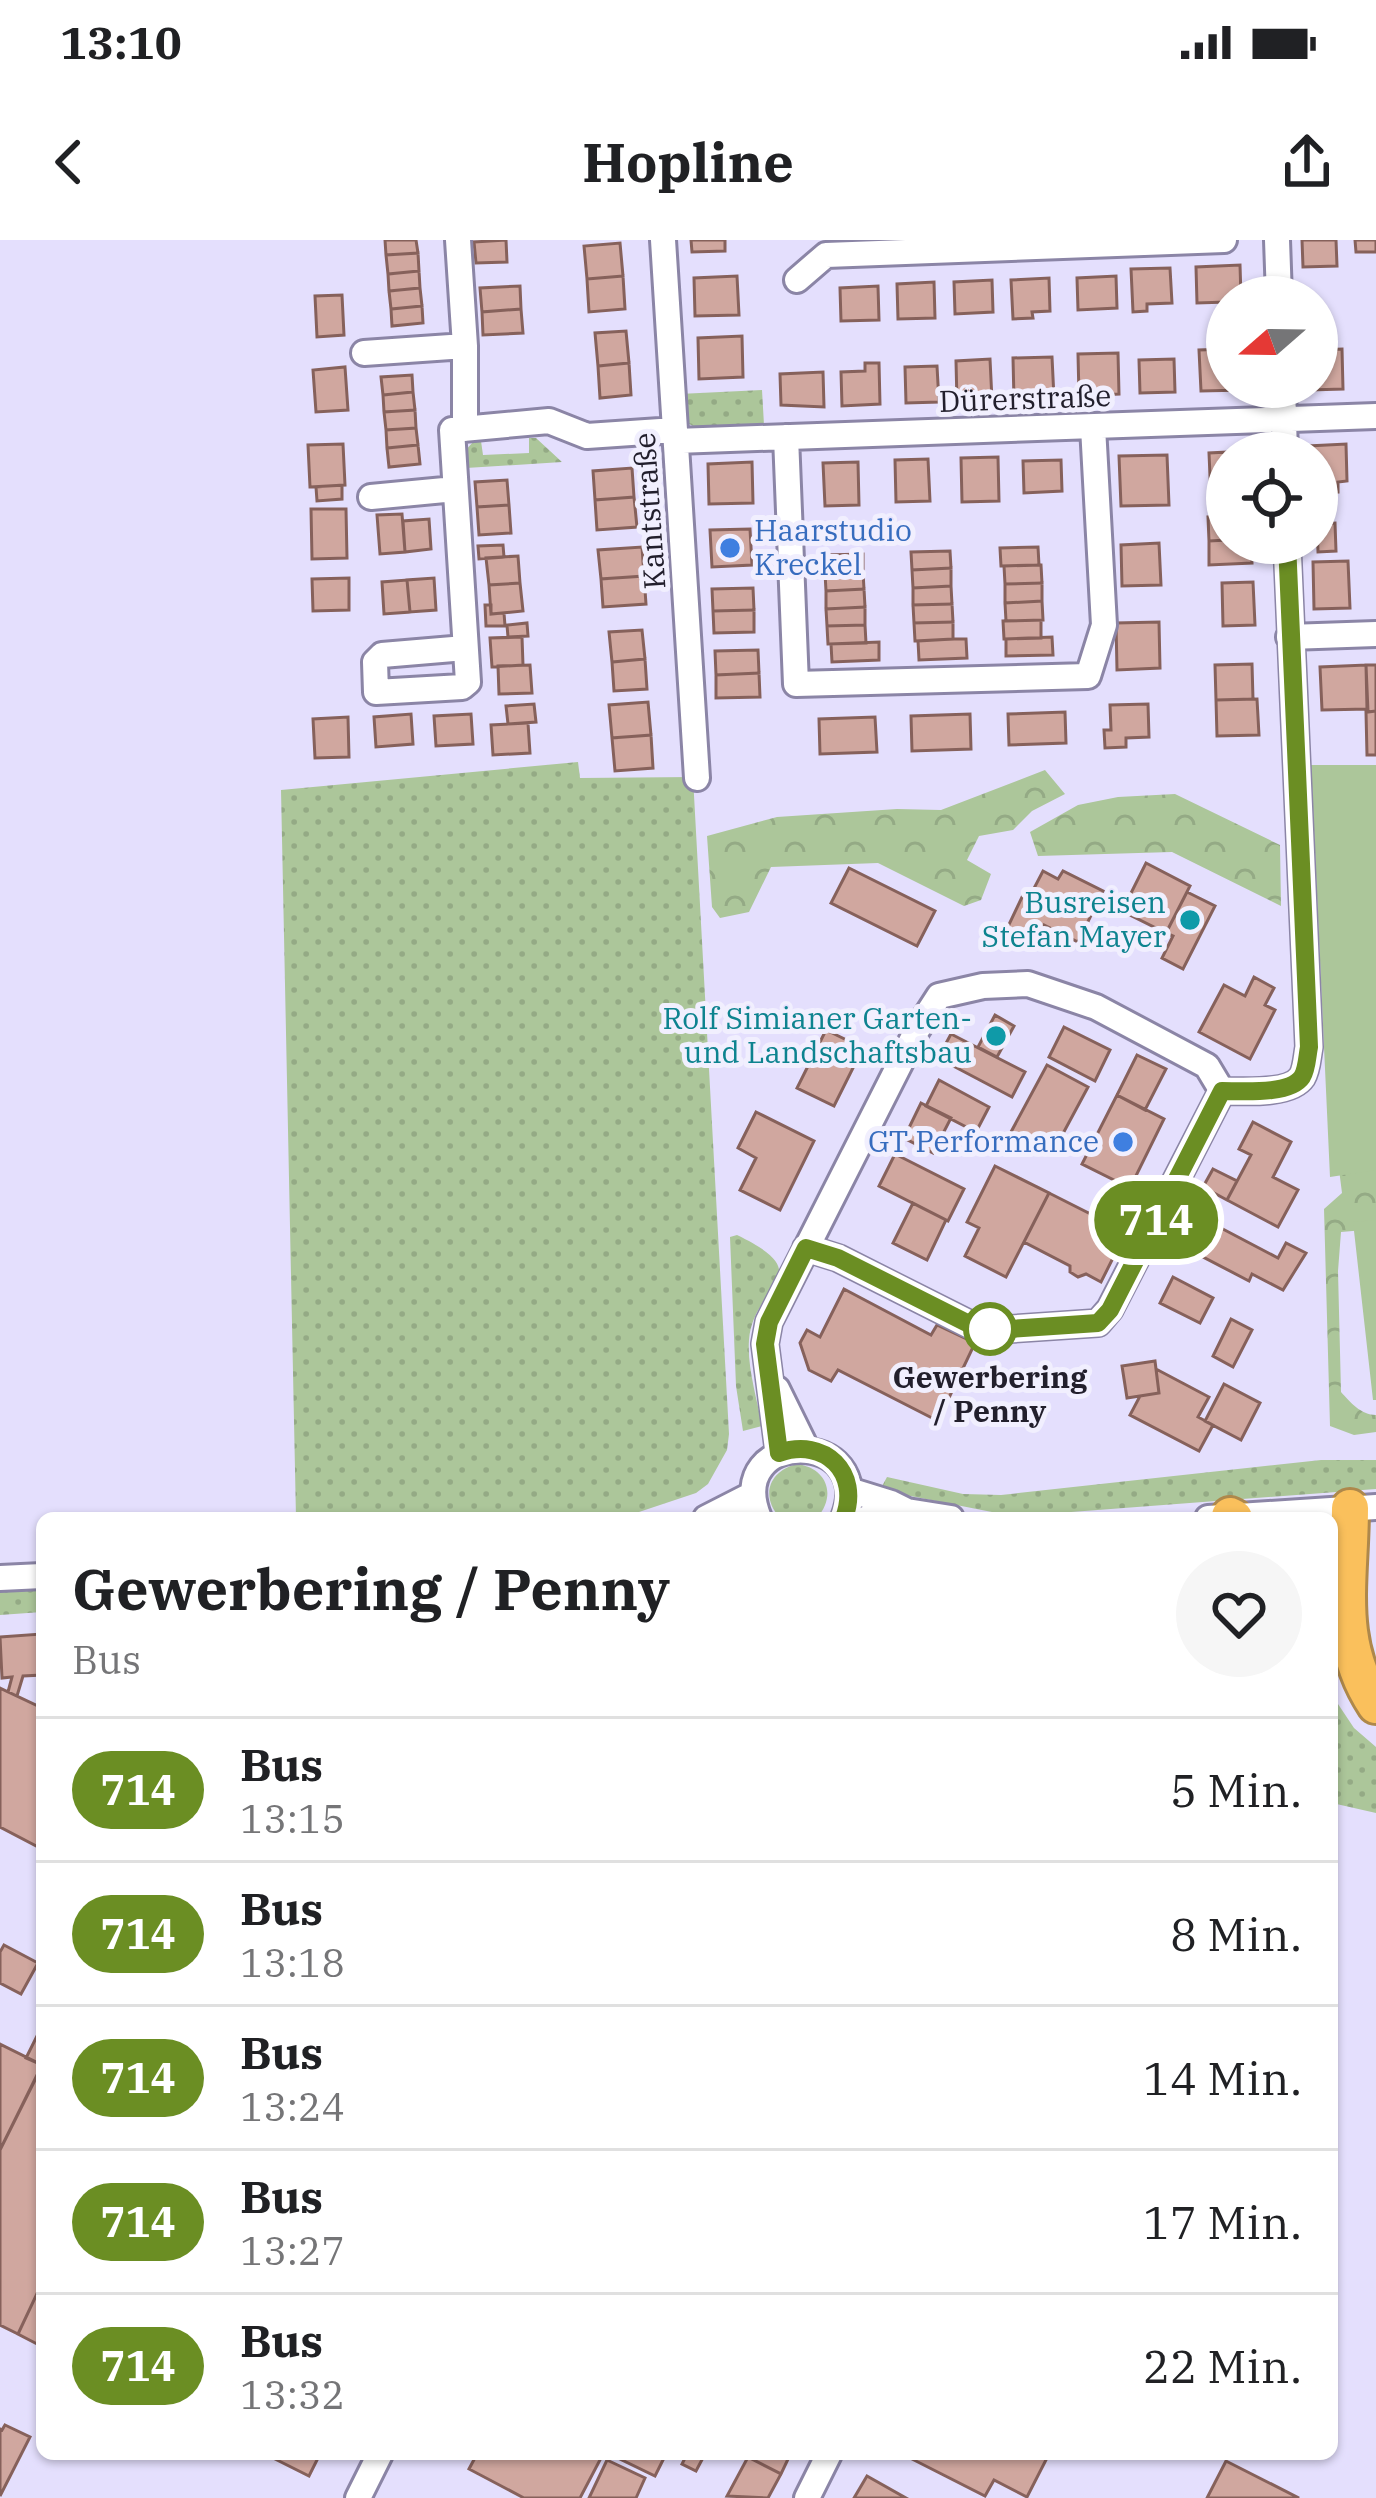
<!DOCTYPE html>
<html lang="de">
<head>
<meta charset="utf-8">
<style>
  :root { --surface:#fff; --page:#f6f6f6; --text:#202124; --muted:#757577; --line:#e0e0e0 }
  body { margin:0; font-family:"IBM Plex Serif",serif; background:var(--page); color:var(--text); height:100vh; display:flex; flex-direction:column; font-size:45px; white-space:nowrap }
  * { box-sizing:border-box; margin:0 }
  p { font-size:39px; color:var(--muted) }
  .icon { flex:none; width:66px; height:66px; fill:none; stroke:currentColor; stroke-width:2; stroke-linecap:round; stroke-linejoin:round }
  .map { position:relative; flex:1; overflow:hidden }
  .details { position:absolute; left:36px; top:1272px; width:1302px; height:948px; display:flex; flex-direction:column; background:var(--surface); border-radius:18px; box-shadow:0 3px 9px #0004 }
  .details>* { flex:none }
  .badge { padding:0 24px; border-radius:39px; font-size:42px; line-height:78px }
  .needle { width:78px; rotate:250deg }
  .tools { position:absolute; left:1206px; top:36px; display:grid; gap:24px }
  .tools a { display:grid; place-items:center; width:132px; height:132px; border-radius:50%; background:var(--surface); box-shadow:0 3px 9px #0004; font-size:60px }
  .map>.badge { position:absolute; translate:-50% -50%; box-shadow:0 0 0 6px #fff }
  .round { display:grid; place-items:center; flex:none; width:126px; height:126px; border-radius:63px; background:var(--page) }
  .head { display:flex; align-items:center; justify-content:space-between; height:204px; padding:0 36px }
  h1 { font-size:57px; font-weight:700; line-height:90px }
  ul { padding:0; list-style:none }
  li { display:flex; align-items:center; gap:36px; height:144px; padding:0 36px; border-top:3px solid var(--line) }
  li div { flex:1 }
  li b { display:block; font-size:45px }
  li em { font-style:normal }
  li .badge { min-width:132px; font-weight:700; text-align:center }
  .status { display:flex; justify-content:space-between; align-items:center; height:84px; padding:0 60px; background:var(--surface); direction:ltr }
  .status svg { height:33px; fill:currentColor }
  header { display:flex; justify-content:space-between; align-items:center; height:156px; padding:0 36px; background:var(--surface); font-size:54px; font-weight:700 }
  .map>svg:first-child { display:block }
  .grass { fill:url(#grass-dots) }
  .forest { fill:url(#forest-crowns) }
  .green { fill:#acc69a }
  .building { fill:#d0a79f; stroke:#86615b; stroke-width:3 }
  .lines { fill:none; stroke-linecap:round; stroke-linejoin:round }
  .minor-casing { stroke:#8b85a6; stroke-width:30 }
  .highway-casing { stroke:#ae884b; stroke-width:42 }
  .minor { stroke:#fff; stroke-width:24 }
  .highway { stroke:#fac05c; stroke-width:36 }
  .line-casing { stroke:#fff; stroke-width:27 }
  .line { stroke:#6b8e23; stroke-width:18 }
  .shop-dot { fill:#3f7fe0; stroke:#f1effe; stroke-width:4.5 }
  .culture-dot { fill:#0f9aa8; stroke:#f1effe; stroke-width:4.5 }
  .stop-dot { fill:#fff; stroke:#6b8e23; stroke-width:6 }
  .labels { text-anchor:middle; stroke-width:10; stroke-linejoin:round; paint-order:stroke }
  .street-label { font-size:30px; fill:#221f2c; stroke:#f1effe }
  .shop-label { font-size:30px; fill:#366cbe; stroke:#f1effe; text-anchor:start }
  .culture-label { font-size:30px; fill:#0d838f; stroke:#f1effe; text-anchor:end }
  .stop-label { font-size:30px; font-weight:bold; fill:#221f2c; stroke:#f1effe }
</style>
</head>
<body>
<div class="status"><b>13:10</b><svg viewBox="0 0 49 12"><path d="M0 12V9h3v3zM5 12V6h3v6zM10 12V3h3v9zM15 12V0h3v12zM26 1h20v11H26zM47 4h2v5h-2z"/></svg></div>
<header><svg class="icon" aria-label="back" viewBox="0 0 24 24"><path d="M15 5l-7 7 7 7"/></svg>Hopline<svg class="icon" aria-label="share" viewBox="0 0 24 24"><path d="M12 15V3M7 8l5-5 5 5M5 13v7h14v-7"/></svg></header>
<div class="map">
<svg width="1376" height="2258" viewBox="0 0 1376 2258">
  <defs>
    <pattern id="grass-dots" width="8" height="8" patternUnits="userSpaceOnUse" patternTransform="scale(3)"><rect width="8" height="8" fill="#acc69a"/><path d="M2 2h.1M6 6h.1" fill="none" stroke="#94aa85" stroke-width="1.8" stroke-linecap="round"/></pattern>
    <pattern id="forest-crowns" width="20" height="18" patternUnits="userSpaceOnUse" patternTransform="scale(3)"><rect width="20" height="18" fill="#acc69a"/><path d="M2 6a3 3 0 1 1 6 0M12 15a3 3 0 1 1 6 0" fill="none" stroke="#94aa85"/></pattern>
  </defs>
  <rect width="100%" height="100%" fill="#e4dffd"/>
  <path class="grass" d="M762 150 764 185 699 189 685 182 679 154Z
    M529 198H536L562 222 466 228 465 211 473 202 481 201 483 215 529 213Z
    M578 522 580 538 693 537 729 1194 727 1210 708 1244 696 1253 621 1278H296L281 550Z
    M737 995C822 1036 753 1044 749 1100 747 1127 757 1159 762 1186L743 1191 736 1146 730 997Z
    M1321 1220H1376V1249L1045 1274 997 1273 880 1250 887 1237 963 1254 1001 1255Z
    M797 1224C827 1228 837 1255 817 1278H780C760 1256 769 1231 797 1224Z
    M42 1349V1372L0 1375V1351Z
    M1332 1455 1354 1488 1376 1507V1573L1332 1563Z"/>
  <path class="forest" d="M1045 530 1065 554 1032 571 1013 590 979 596 967 620 991 634 981 660 964 666 878 623 771 627 749 672 720 678 712 667 707 596 777 577 897 569 941 570Z
    M1175 554 1280 605 1281 666 1172 612 1038 616 1030 592 1078 565 1118 557Z
    M1330 858 1376 919V989L1341 992 1338 1031 1341 1152C1350 1162 1361 1175 1376 1175V1192L1354 1195 1330 1186 1324 969 1342 953Z"/>
  <path class="green" d="M1311 525H1376V930L1330 937Z
    M1376 980V1160H1373L1353 982Z"/>
  <path class="building" d="M385 0H416L418 13 386 15Z
    M506 0 507 22 476 23 474 2Z
    M691 0H725V11L692 12Z
    M1302 0H1336L1337 26 1303 27Z
    M1355 0H1376V12H1356Z
    M620 3 623 36 587 39 584 6Z
    M418 13 419 31 388 34 386 15Z
    M1240 25 1241 57H1227V62L1197 63 1196 27Z
    M1170 28 1172 63 1147 64V71L1133 72 1131 29Z
    M419 31 420 48 389 51 388 34Z
    M623 36 625 69 589 72 587 39Z
    M737 36 739 75 695 76 694 38Z
    M1116 36 1117 68 1078 70 1077 38Z
    M1049 38 1050 71 1032 72 1033 78 1013 79 1011 40Z
    M992 40 993 72 955 74 954 42Z
    M934 42 935 78 898 79 897 44Z
    M520 46 521 69 482 72 480 48Z
    M878 46 879 80 841 81 840 48Z
    M420 48 422 66 391 69 389 51Z
    M342 55 344 95 317 97 315 56Z
    M422 66 423 83 392 86 391 69Z
    M521 69 523 93 483 95 482 72Z
    M626 91 629 123 598 126 595 93Z
    M742 96 743 137 699 139 698 98Z
    M1227 109V147H1244V150L1201 151 1199 110Z
    M1342 109 1343 149 1309 150 1308 147H1317V110Z
    M1118 113 1119 154 1079 156 1078 114Z
    M1052 117 1054 158 1014 160 1013 118Z
    M990 119 992 160 957 162 956 121Z
    M1174 119 1175 152 1140 153 1139 120Z
    M629 123 631 155 600 158 598 126Z
    M865 123H879L880 164 842 166 841 132 865 131Z
    M937 126 939 162 906 163 905 127Z
    M345 127 348 170 316 172 313 130Z
    M823 132 824 167 781 165 780 134Z
    M412 135 413 152 383 155 381 137Z
    M413 152 415 170 384 172 383 155Z
    M415 170 416 188 386 190 384 172Z
    M416 188 418 205 387 208 386 190Z
    M343 204 345 245 310 247 308 205Z
    M1346 204 1347 241 1338 242V252L1317 253V213H1308V206Z
    M418 205 420 224 389 227 387 208Z
    M1248 211 1227 213V259H1211L1209 213Z
    M1167 215 1169 265 1121 266 1119 216Z
    M998 217 999 261 962 262 961 218Z
    M928 219 930 261 896 262 895 220Z
    M1061 220 1062 251 1024 253 1023 221Z
    M752 222 753 263 709 264 708 224Z
    M858 222 859 265 825 266 823 223Z
    M632 228 634 257 595 260 593 231Z
    M507 240 509 265 477 267 475 242Z
    M342 245V259L317 261 316 247Z
    M634 257 637 287 597 290 595 260Z
    M509 265 511 293 479 295 477 267Z
    M311 269H346L347 318 312 319Z
    M402 274 405 312 380 314 377 275Z
    M1227 276V300L1209 301 1208 277Z
    M429 279 431 309 405 312 403 281Z
    M1335 283 1336 311 1318 312 1317 284Z
    M750 289 752 325 712 327 710 290Z
    M1227 300V303H1251L1252 323 1209 325V301Z
    M1159 303 1161 345 1122 346 1121 305Z
    M503 305 504 317 479 319 478 306Z
    M642 307 644 336 601 339 598 310Z
    M1038 307 1039 325 1001 326 1000 308Z
    M950 311 951 328 912 330 911 312Z
    M863 314V332L825 333V315Z
    M518 316 520 343 489 345 486 318Z
    M1348 321 1350 368 1314 369 1313 322Z
    M1041 325 1042 343 1005 344 1004 326Z
    M951 328V346L913 348 912 330Z
    M863 332 864 349 826 351 825 333Z
    M644 336 646 364 603 367 601 339Z
    M349 338V370L313 371 312 339Z
    M434 338 436 370 410 372 407 340Z
    M407 340 410 372 384 374 382 342Z
    M1253 342 1255 385 1223 386 1222 343Z
    M520 343 523 371 491 374 489 345Z
    M1042 343V361L1005 363V344Z
    M951 346 952 364 913 365V348Z
    M753 348 754 370 713 371 712 349Z
    M864 349 865 367 826 369V351Z
    M1042 361 1043 380 1006 381 1005 363Z
    M952 364 953 382 914 383 913 365Z
    M485 365H491V374L504 373 505 386H486Z
    M865 367V385L827 386 826 369Z
    M754 370V392L714 393 713 371Z
    M1041 380V398L1004 399 1003 381Z
    M953 382V399L915 401 914 383Z
    M1159 382 1160 428 1117 430 1116 383Z
    M527 383 528 396 508 397 507 385Z
    M865 385 866 403 828 404 827 386Z
    M642 390 645 419 612 422 609 392Z
    M522 397 523 425 492 427 490 398Z
    M1052 397 1053 415 1006 416V399Z
    M953 399H966L967 418 919 420 918 401Z
    M879 402V420L832 422 831 404Z
    M758 410 759 433 716 435 715 411Z
    M645 419 647 449 614 451 612 422Z
    M1252 424 1253 459 1216 460 1215 425Z
    M530 425 532 453 499 454 498 426Z
    M1366 425H1376V471L1368 472Z
    M1366 425 1367 469 1322 470 1320 427Z
    M759 433 760 457 716 458V435Z
    M1257 459 1259 495 1217 496 1216 460Z
    M648 462 651 495 612 498 609 465Z
    M534 464 536 482 508 484 506 466Z
    M1148 464 1149 497 1126 498V507L1105 508 1104 490H1111L1110 465Z
    M1376 471V515H1367L1366 472Z
    M1065 472 1066 503 1009 505 1008 474Z
    M411 474 413 504 376 507 374 477Z
    M471 474 473 504 436 506 434 476Z
    M970 474 971 509 912 511 911 476Z
    M348 477 349 517 315 518 313 479Z
    M875 477 877 512 820 514 819 479Z
    M528 483 530 513 493 515 491 485Z
    M651 495 653 528 615 531 612 498Z
    M1146 623 1190 646 1166 693 1122 671Z
    M849 628 935 671 917 706 831 663Z
    M1043 631 1058 639 1063 631 1103 651 1078 702 1044 685 1032 709 1004 695 1023 655 1029 658Z
    M1187 652 1215 666 1183 729 1162 718 1173 696 1166 693Z
    M1254 737 1274 748 1265 765 1275 770 1250 819 1199 792 1224 745 1245 756Z
    M995 775 1014 786 997 817 978 807Z
    M1064 787 1110 810 1095 841 1049 817Z
    M826 790 863 808 834 866 797 848Z
    M951 794 1025 832 1012 857 938 818Z
    M1137 815 1166 829 1145 870 1117 855Z
    M1047 825 1088 847 1052 914 1011 892Z
    M939 840 989 867 976 892 926 866Z
    M1117 855 1164 879 1130 948 1082 924Z
    M921 863 951 878 933 913 904 898Z
    M756 872 814 901 780 970 740 950 756 918 738 908Z
    M1253 882 1291 902 1273 937 1298 950 1278 987 1227 960 1251 915 1239 909Z
    M895 914 964 949 948 981 879 946Z
    M995 926 1049 953 1006 1037 965 1016 979 988 967 982Z
    M1213 929 1237 941 1227 960 1203 947Z
    M1049 953 1126 992 1101 1042 1086 1034 1078 1037 1070 1032V1026L1024 1002Z
    M913 963 946 980 927 1020 893 1003Z
    M1200 977 1278 1018 1286 1003 1306 1013 1283 1050 1252 1034 1249 1041 1184 1007Z
    M1173 1037 1213 1058 1200 1083 1160 1063Z
    M844 1049 931 1095 937 1085 975 1103 938 1181 838 1130 831 1141 809 1130 800 1103 807 1090 820 1097Z
    M1231 1079 1252 1090 1233 1127 1213 1116Z
    M1155 1121 1159 1153 1127 1158 1122 1126Z
    M1156 1129 1209 1157 1198 1177 1213 1185 1199 1211 1130 1175 1140 1156 1159 1153Z
    M1224 1144 1260 1163 1241 1200 1205 1181Z
    M41 1394 42 1435 23 1436 17 1456 8 1452 12 1437 2 1438 0 1397Z
    M0 1448 42 1468V1609L0 1587Z
    M4 1705 38 1723 21 1754 0 1743V1712Z
    M40 1790 42 1791V1825L26 1818Z
    M0 1804 42 1825 0 1910Z
    M42 1826V2043L18 2094 0 2085V1910Z
    M42 2043V2097L39 2105 18 2094Z
    M5 2185 30 2197 0 2256V2189L2 2190Z
    M265 2214H320L309 2236Z
    M477 2214H592L601 2218 580 2258H524L469 2229Z
    M620 2214H666L655 2236 618 2218Z
    M687 2214H705L696 2231 682 2224Z
    M749 2214H784L789 2217 781 2234 748 2217Z
    M915 2214H1049L1027 2257 994 2240 985 2256 912 2219Z
    M748 2217 781 2234 768 2258 727 2256Z
    M607 2220 645 2238 636 2258H589Z
    M1226 2221 1299 2258H1207Z
    M867 2236 906 2258H854Z"/>
  <g class="lines">
    <g class="minor-casing">
      <path id="minor" d="M458 0 465 106V189
        M663 0 697 538
        M1277 0 1279 57
        M797 40 826 15 1224 0
        M364 113 465 106
        M1283 147 1285 213
        M786 197 796 444 1088 436 1104 385 1093 187
        M676 201 1376 176
        M371 257 455 249
        M1289 397 1376 394
        M465 408 382 415 375 422 376 452 462 447 468 442 452 190 549 181 587 196 675 190
        M1222 851C1242 851 1290 855 1302 837 1307 829 1307 817 1309 807L1287 303
        M777 1149 806 1208
        M779 1213 765 1104 769 1082 917 790 939 756 983 746 1028 744 1096 767 1207 826 1222 851 1110 1069 1098 1083 995 1090 969 1084 838 1018 806 1008
        M849 1250 891 1263 907 1271 951 1278
        M706 1278 753 1254
        M759 1278C722 1187 879 1188 844 1278
        M867 1278 907 1271
        M1208 1278 1376 1267
        M0 1338 42 1336
        M358 2258 380 2214
        M807 2258 829 2214"/>
    </g>
    <g class="highway-casing">
      <path id="highway" d="M1350 1268C1350 1340 1334 1402 1376 1465
        M1230 1276 1234 1278"/>
    </g>
    <use href="#minor" class="minor"/>
    <use href="#highway" class="highway"/>
  </g>
  <g class="lines">
    <g class="line-casing">
      <path id="line" d="M844 1278C861 1233 825 1197 779 1213L765 1104 769 1082 806 1008 838 1018 969 1084 995 1090 1098 1083 1110 1070 1222 851C1242 851 1290 855 1302 837 1307 829 1307 817 1309 807L1287 303"/>
    </g>
    <use href="#line" class="line"/>
  </g>
  <g class="shop-dot">
    <circle cx="730" cy="308" r="12"/>
    <circle cx="1123" cy="902" r="12"/>
  </g>
  <g class="culture-dot">
    <circle cx="1190" cy="680" r="12"/>
    <circle cx="996" cy="796" r="12"/>
  </g>
  <circle class="stop-dot" cx="990" cy="1089" r="24"/>
  <g class="labels">
    <g class="street-label">
      <text transform="translate(1025 159) rotate(-2)" y="10">Dürerstraße</text>
      <text transform="translate(650 271) rotate(-94)" y="10">Kantstraße</text>
    </g>
    <g class="shop-label">
      <text x="754" y="301">Haarstudio<tspan x="754" dy="34">Kreckel</tspan></text>
      <text x="1099" y="912" text-anchor="end">GT Performance</text>
    </g>
    <g class="culture-label">
      <text x="1166" y="673">Busreisen<tspan x="1166" dy="34">Stefan Mayer</tspan></text>
      <text x="972" y="789">Rolf Simianer Garten-<tspan x="972" dy="34">und Landschaftsbau</tspan></text>
    </g>
    <g class="stop-label">
      <text x="990" y="1148">Gewerbering<tspan x="990" dy="34">/ Penny</tspan></text>
    </g>
  </g>
</svg>
<div class="tools">
<a><svg class="needle" viewBox="-14 -14 28 28"><path d="M0-13l5 13h-10z" fill="#e53935"/><path d="M0 13l5-13h-10z" fill="#757577"/></svg></a>
<a><svg class="icon" aria-label="locate" viewBox="0 0 24 24"><circle cx="12" cy="12" r="6"/><path d="M12 2v4M12 18v4M2 12h4M18 12h4"/></svg></a>
</div>
<b class="badge" style="left:1156px;top:980px;background:#6b8e23;color:#fff">714</b>
<section class="details">
<div class="head"><div><h1>Gewerbering / Penny</h1><p>Bus</p></div><a class="round"><svg class="icon" aria-label="heart" viewBox="0 0 24 24"><path d="M12 20l-8-8c-3-5 5-10 8-4 3-6 11-1 8 4z"/></svg></a></div>
<ul>
<li><span class="badge" style="background:#6b8e23;color:#fff">714</span><div><b>Bus</b><p>13:15</p></div><em>5 Min.</em></li>
<li><span class="badge" style="background:#6b8e23;color:#fff">714</span><div><b>Bus</b><p>13:18</p></div><em>8 Min.</em></li>
<li><span class="badge" style="background:#6b8e23;color:#fff">714</span><div><b>Bus</b><p>13:24</p></div><em>14 Min.</em></li>
<li><span class="badge" style="background:#6b8e23;color:#fff">714</span><div><b>Bus</b><p>13:27</p></div><em>17 Min.</em></li>
<li><span class="badge" style="background:#6b8e23;color:#fff">714</span><div><b>Bus</b><p>13:32</p></div><em>22 Min.</em></li>
</ul>
</section>
</div>
</body>
</html>
